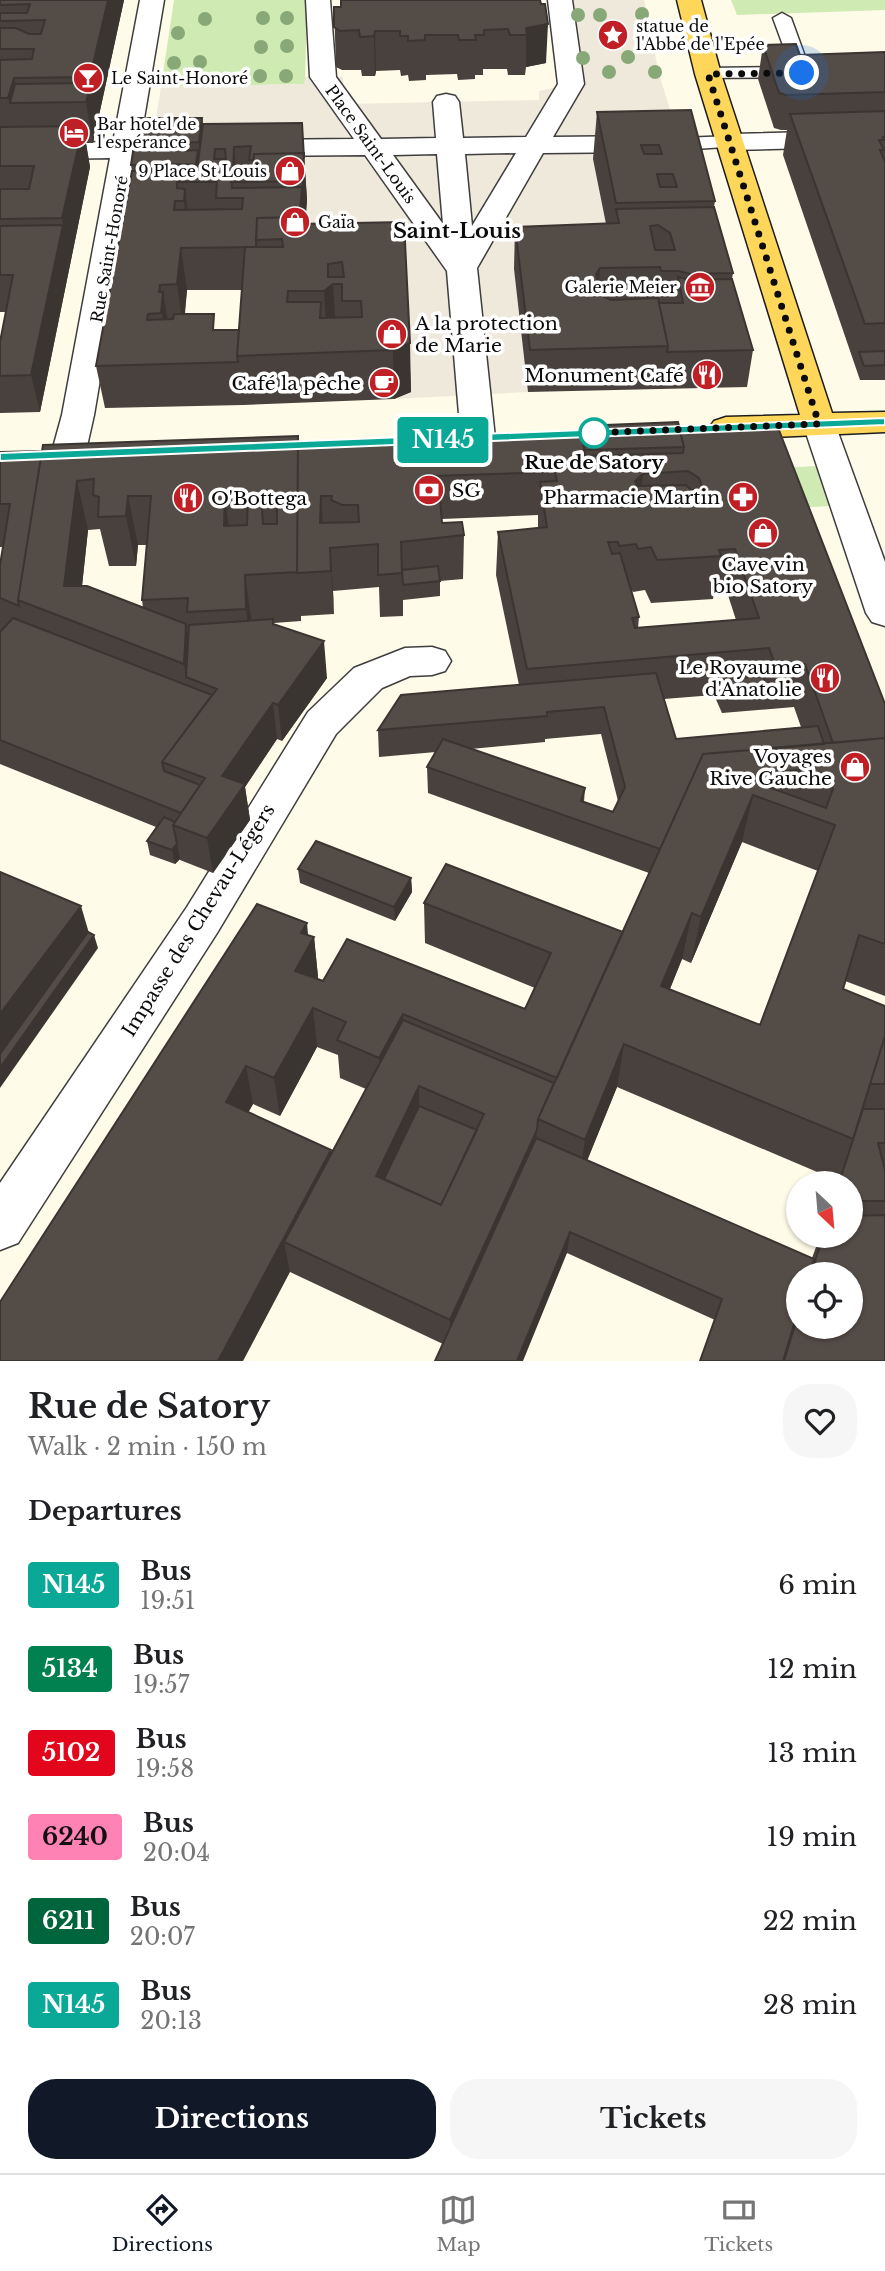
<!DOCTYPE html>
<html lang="en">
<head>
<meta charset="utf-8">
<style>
  :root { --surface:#fff; --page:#f6f6f6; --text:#202124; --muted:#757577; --line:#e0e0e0; --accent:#111827 }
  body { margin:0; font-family:"Libre Baskerville",serif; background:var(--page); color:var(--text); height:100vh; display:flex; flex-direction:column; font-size:26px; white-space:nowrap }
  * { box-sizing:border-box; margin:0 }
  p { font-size:23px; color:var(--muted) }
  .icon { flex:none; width:38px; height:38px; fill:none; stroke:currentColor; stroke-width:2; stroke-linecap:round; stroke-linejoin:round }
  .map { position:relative; height:1361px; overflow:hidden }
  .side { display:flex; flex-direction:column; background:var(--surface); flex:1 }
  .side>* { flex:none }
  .badge { padding:0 14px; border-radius:5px; font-size:24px; line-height:46px }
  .needle { width:46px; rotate:154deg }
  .buttons { position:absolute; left:786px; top:1171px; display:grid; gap:14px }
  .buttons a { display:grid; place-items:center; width:77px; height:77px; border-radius:50%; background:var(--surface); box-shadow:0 2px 5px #0004; font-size:35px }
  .you { position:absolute; width:35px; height:35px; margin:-18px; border:5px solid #fff; border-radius:50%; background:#1a73e8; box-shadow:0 0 0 10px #1a73e833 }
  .map>.badge { position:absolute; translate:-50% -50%; box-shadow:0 0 0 4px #fff }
  h2 { padding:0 28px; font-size:26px; line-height:63px }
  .round { display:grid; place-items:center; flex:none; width:74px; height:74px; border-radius:28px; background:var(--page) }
  .head { display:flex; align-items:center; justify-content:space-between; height:119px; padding:0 28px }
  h1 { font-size:33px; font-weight:800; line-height:52px }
  .primary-button { display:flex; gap:14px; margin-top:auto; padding:14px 28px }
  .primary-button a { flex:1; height:80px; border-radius:28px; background:var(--accent); color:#fff; font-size:28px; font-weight:800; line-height:80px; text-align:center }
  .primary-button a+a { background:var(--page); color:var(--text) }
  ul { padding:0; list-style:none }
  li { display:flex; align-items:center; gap:21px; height:84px; padding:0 28px }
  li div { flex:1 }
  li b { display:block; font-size:26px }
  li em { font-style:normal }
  li .badge { min-width:77px; font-weight:700; text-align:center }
  .tabs { display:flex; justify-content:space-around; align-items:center; height:98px; border-top:2px solid var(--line); background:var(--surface); font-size:19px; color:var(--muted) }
  .tabs a { display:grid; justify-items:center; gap:4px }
  .tabs .selected { color:var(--accent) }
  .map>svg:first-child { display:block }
  .green { fill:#cfeab2 }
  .plaza { fill:#eee9da }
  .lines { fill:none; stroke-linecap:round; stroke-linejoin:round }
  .lane-casing { stroke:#3e3e3e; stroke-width:3 }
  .street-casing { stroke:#3e3e3e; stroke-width:3 }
  .primary-casing { stroke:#1c1c1c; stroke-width:3 }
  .lane { fill:#fff; fill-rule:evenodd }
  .street { fill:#fff; fill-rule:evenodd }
  .primary { fill:#fed75a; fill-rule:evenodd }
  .tree { fill:#89a877 }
  .wall { fill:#48413d; fill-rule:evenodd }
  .shaded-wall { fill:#3b3532 }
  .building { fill:#544c47; stroke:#3b3532; stroke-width:2; fill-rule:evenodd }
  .line { fill:#0aa896; stroke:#fff; stroke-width:2 }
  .walk { stroke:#0b0b0b; stroke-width:7; stroke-dasharray:0 12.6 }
  .stop-dot { fill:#fff; stroke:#0aa896; stroke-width:3.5 }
  .labels { text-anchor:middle; stroke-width:7; stroke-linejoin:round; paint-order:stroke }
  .far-poi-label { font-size:16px; fill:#0b0b0b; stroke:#fff; text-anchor:start }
  .far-street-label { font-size:16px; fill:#0b0b0b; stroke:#fff }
  .poi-label { font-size:19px; fill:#0b0b0b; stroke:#fff; text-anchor:end }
  .stop-label { font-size:19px; font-weight:bold; fill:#0b0b0b; stroke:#fff }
  .street-label { font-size:19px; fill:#0b0b0b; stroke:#fff }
  .far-district-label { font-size:21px; font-weight:bold; fill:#0b0b0b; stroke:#fff }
</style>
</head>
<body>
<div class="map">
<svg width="885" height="1361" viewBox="0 0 885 1361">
  <rect width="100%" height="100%" fill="#fffbe9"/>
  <path class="green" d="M174 0H307L305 84 161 87Z
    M731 0H885V10L737 15Z
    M816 466 830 506 796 508 782 468Z"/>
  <path class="plaza" d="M571 0H644L659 74 685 157 593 159 615 265 514 269 528 392 394 399 411 392 302 271 307 200 151 149 161 87 304 84 305 77H343L345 104 539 100V91L571 84Z"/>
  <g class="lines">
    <g class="lane-casing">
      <path id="lane" d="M782 13 791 18 811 73 809 77 701 78 699 74 708 68 791 67 773 18Z
        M732 136 742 142 739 146 681 150 671 144 681 138Z"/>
    </g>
    <g class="street-casing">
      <path id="street" d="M140 0H164L94 415 85 455 80 463 68 466 56 463 51 455 62 415 110 158 0 160V144L113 142Z
        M306 0H330L336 77 381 139 436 138 433 102 437 96 446 94 455 96 459 102 463 138 526 137 558 84 548 0H572L584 84 553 137 647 136 657 138 660 144 657 150 647 152 543 153 477 268 495 438 490 446 478 449 466 446 461 438 447 271 365 155 252 156 242 154 238 148 242 142 252 140 354 139 310 77ZM516 153 472 226 465 154ZM437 154 443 224 393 155Z
        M885 130V146L732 150 722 148 719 142 722 136 732 134Z
        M819 413 831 417 835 424 885 562V626L872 622 866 613 803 424 807 417Z
        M432 647 445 651 451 661 445 671 432 675 410 676 382 688 336 734 217 933 18 1243 0 1250V1183L187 907 308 712 354 668 405 648Z"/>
    </g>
    <g class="primary-casing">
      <path id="primary" d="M677 0H701L721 74 832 413 885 412V432L726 439 714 435 709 428 714 421 726 417 800 415 695 74Z"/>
    </g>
    <use href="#lane" class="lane"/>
    <use href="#street" class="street"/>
    <use href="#primary" class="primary"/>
  </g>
  <g class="tree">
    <circle cx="642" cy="14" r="7"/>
    <circle cx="578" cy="15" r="7"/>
    <circle cx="600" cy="15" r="7"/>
    <circle cx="263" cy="18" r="7"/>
    <circle cx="287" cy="18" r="7"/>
    <circle cx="205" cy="19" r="7"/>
    <circle cx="178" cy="33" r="7"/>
    <circle cx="649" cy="44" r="7"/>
    <circle cx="287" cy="46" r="7"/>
    <circle cx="261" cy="47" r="7"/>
    <circle cx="628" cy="57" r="7"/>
    <circle cx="583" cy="58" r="7"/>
    <circle cx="200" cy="62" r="7"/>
    <circle cx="174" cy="63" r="7"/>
    <circle cx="609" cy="72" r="7"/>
    <circle cx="655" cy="72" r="7"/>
    <circle cx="260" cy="76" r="7"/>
    <circle cx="286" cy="76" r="7"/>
  </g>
  <path class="wall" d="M0 0H124L93 143H86L90 167 40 412 0 413V342L6 312H0Z
    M540 0 546 63 526 67 525 75H508L507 69H483V75H475V79L458 80 457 74 426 75V80L409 81 408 75 401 76 400 70 376 71 375 76H362L361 70H342L336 67 334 7Z
    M763 45 800 55 885 52V380H860L783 155 787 130H781L774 128 758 79Z
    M691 110 715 201 714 207 733 273 732 279 753 350 747 387 528 392 514 269 515 227 606 224 593 159 597 112Z
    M202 118 203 124 302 123 307 200 305 223 404 222 411 392 394 399 243 405 105 408 96 366 132 171 131 165ZM187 290H242L239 330H216L185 314Z
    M582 426 679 428 885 704V996L845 981 843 989 885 1006V1361L715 1320 567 1253 443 1344 290 1272 0 1361 308 935 314 937 318 977 317 979 323 981 525 1009 535 988 425 943 424 903 623 932 649 873 428 793 427 767 436 752 379 757 378 730 519 685 496 575 498 532 538 528V515L442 519V523L464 535 463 579 440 581V596L403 600V616L380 617 379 587 333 591 334 614 301 616V621L274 623V625L327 678 282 741 277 739 245 787 250 820 213 873 180 860V859L175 864 150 855 147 841 156 827 0 764V565L3 547H0V452L581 432ZM100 529 109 566H136L138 545H147L142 600 143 608 82 586 88 530ZM630 588 633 592 645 590 651 603 713 599 714 593 727 592 736 620 638 628 639 617ZM714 695 722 713 794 707 801 727 676 739 664 699ZM601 734 618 801 613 812 584 802 585 788 471 749 545 742V739ZM742 842 818 871 760 1025 670 989 682 959 691 963ZM317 1047 338 1055 340 1078 366 1089 331 1155V1150L248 1112 253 1104 280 1116ZM617 1087 836 1180 835 1183H850V1236H818H820L812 1258 587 1160ZM798 1274H850L798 1326Z
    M298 869 411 878 412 892 395 921 300 883Z"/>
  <path class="shaded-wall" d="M108 0H124L93 143 86 102 91 83 90 77Z
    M548 24 546 63 526 67V28Z
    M375 31 376 71 375 76 374 36Z
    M14 78 19 103H10L8 98Z
    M202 118 208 165 203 182 199 142Z
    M302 123 307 200 302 271 299 224 302 187Z
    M83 126 90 167 40 412 31 375 63 225 62 218Z
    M234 147 237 182H232Z
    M185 189 190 230 189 243 184 201Z
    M181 248 187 290 183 327 177 284Z
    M600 268 597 310 596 274Z
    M333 284 336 333 327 340 324 291Z
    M160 285 162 302 163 292 170 335 168 355 159 292Z
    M410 343 411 392 394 399 393 350Z
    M643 474 638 517 635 481Z
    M77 481 88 530 78 623 64 586Z
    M128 496 138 545 136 566 126 516Z
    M225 496 231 545 224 526Z
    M321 496 324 539 320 523Z
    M330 548 333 591 334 614 331 571Z
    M245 575 252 624V658L246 609Z
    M186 624 194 673 186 677 184 664Z
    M324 641 327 678 282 741 278 705Z
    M273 703 277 739 245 787 250 820 213 873 207 838 222 776Z
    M775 772 768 800V787Z
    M753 795 742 842 691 963 701 917Z
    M177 844 180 859 175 864 172 850Z
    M411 878 412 892 395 921 394 907Z
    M81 906 91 940 94 935 98 948 0 1088V1014Z
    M692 913 682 959 653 1030 661 986Z
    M307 923 309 946 314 937 318 977 300 1010 295 971 301 933Z
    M313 1008 317 1047 280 1116 274 1078Z
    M403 1014 404 1053 381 1096 379 1058Z
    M624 1044 617 1087 579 1181 585 1140Z
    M246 1066 253 1104 234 1139 226 1102Z
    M419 1086V1118L382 1196 376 1176Z
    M537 1130 534 1161 450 1347V1320Z
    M331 1150 335 1186 284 1242 290 1272 243 1361H218Z
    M570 1232 567 1253 523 1361H517Z"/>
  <path class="building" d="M0 0H108L90 77 14 78 8 98H0V60L32 59 34 49H0V28H16L29 34H41L45 20 0 21V13H27L30 4 0 5Z
    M341 0H540L541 4H545L548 24 526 28 527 35H510L508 29 484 30V35H475L476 40H459L458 35H425V40L408 41V36H400V31H375L374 36 360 37 359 30 340 31 334 27V7H341Z
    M796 44 800 55 885 52V92L787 95 779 93 763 45Z
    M91 83 86 102 10 103 15 84Z
    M691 110 715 201 616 203 597 112ZM641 145H659L662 154H644ZM657 174H673L677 187H660Z
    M885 111V137H883L884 140H879L884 150H880L885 162V323L865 324 790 114Z
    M138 118H202L199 142 181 143V151L198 150 196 164 131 165Z
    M302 123 304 158V153L254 154 253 160H249L251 146 234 147 233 172H231L232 188 302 187 299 223V217L257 218 256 247 181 248 177 284 160 285 159 292H163L161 313 148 314 147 320 173 319 174 314H214L213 330H239L237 356 238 362 96 366 132 171 197 170 203 124ZM215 149H225L226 159H214ZM177 182H217L216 198H243L242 209 174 210 175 201H184L185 189 177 188Z
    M83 126 62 218 0 219V189H29L34 166H0V127Z
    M304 153 302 181 231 182V172L252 171 254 154Z
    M714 207 733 273 690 274 679 271H661L660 267 600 268 596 274 600 295 611 300 658 298 668 346 530 350 515 227 619 223 616 209ZM658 225 670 233 675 250H655L650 226Z
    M299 217V224L404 222 410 343 393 350 237 356 245 247H283L282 239 256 240 257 218ZM342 262 344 277H328V264ZM333 284H342V301H361L362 317 320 318 321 302H287L288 291H324Z
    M63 225 31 375 0 376V342L13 275H0V226Z
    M678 277 690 280 732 279 753 350 667 352 668 346 659 303H683Z
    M885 351V365L864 366 859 352Z
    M678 422 684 447 585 450 582 426Z
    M777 425 885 704V738L833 743 805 664 776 667 769 648 527 669 498 532 547 527 540 482 557 481 555 472 434 476 435 486 439 485 442 523 462 522 464 535 401 542 402 573 378 575V544L330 548 331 571 297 573 298 442 581 432 585 456 683 453 684 447 679 428ZM688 471 699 478 703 489 691 490 686 485 637 486 635 481 643 474ZM321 496H332L331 500 342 505H358L359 522 320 523ZM608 542H618L619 546 636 544 638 549 651 547 657 560 721 556 719 550 735 549 759 618 635 628 632 618 639 617 620 553 612 554Z
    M298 436 297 572 245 575 246 609 187 612 188 598 142 600 151 496H128L126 516 98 517 99 497 93 495 94 479 77 481 64 586H87L186 624 184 664 18 600 43 445ZM261 494H277V524H263ZM248 495 247 525 224 526 225 496Z
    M42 451 18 600 19 606 0 598V565L10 504H0V452Z
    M438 566 440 581 403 585 402 570Z
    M13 618 212 695 162 762 164 771 200 785 181 813 0 740V632Z
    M273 619V624L324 641 278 705 273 703 222 776 245 784 207 838 173 825 205 778 162 762 217 689 186 677 189 625Z
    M656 673 676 739 818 726 824 744 703 754 660 849 427 767 443 739 585 788 581 801 613 812 625 787 604 707 547 712V716L378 730 401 695Z
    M763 676 769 695 725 698 717 680Z
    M885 738V944L859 935 843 989 885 1006V1036L853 1139 624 1044 585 1140 538 1119 703 754ZM807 769 827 775 833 789 826 808 768 787 775 772ZM753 795 835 825 760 1025 661 986 692 913 701 917Z
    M164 817 175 822 173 825 177 844 172 850 147 841Z
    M316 841 411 878 394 907 298 869Z
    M446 864 623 932 557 1078 403 1014 379 1058 337 1040 346 1022 313 1008 274 1078 246 1066 226 1102 331 1150 218 1361H0V1302L257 904 307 923 301 933 314 937 295 971 323 981 347 939 525 1009 551 953 424 903Z
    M0 872 81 906 0 1014Z
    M88 932 94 935 0 1068V1054Z
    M403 1020 554 1083 538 1119 537 1130 450 1320 284 1242ZM419 1086 484 1114 441 1205 376 1176Z
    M885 1036V1084H870Z
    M419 1106 477 1130 441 1205 384 1179Z
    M863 1109H885V1143H878L885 1170V1201H850V1183H839Z
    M536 1138 814 1259 809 1274H798V1311L783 1361H700L722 1299 570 1232 517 1361H435Z
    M885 1215V1361H784L798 1315V1326H850V1274H811L823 1236H850V1216Z"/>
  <path class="line" d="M885 418V425L0 461V453Z"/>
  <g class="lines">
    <path class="walk" d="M594 433H592L819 424 708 74 802 73"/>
  </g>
  <defs>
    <g id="sight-disc" transform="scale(1.575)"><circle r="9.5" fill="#c01f25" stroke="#fff"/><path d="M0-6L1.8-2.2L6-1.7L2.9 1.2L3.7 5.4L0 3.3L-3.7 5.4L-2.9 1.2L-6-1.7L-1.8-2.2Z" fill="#fff"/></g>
    <g id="bar-disc" transform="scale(1.575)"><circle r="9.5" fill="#c01f25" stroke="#fff"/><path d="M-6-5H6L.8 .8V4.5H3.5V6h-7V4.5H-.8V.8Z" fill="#fff"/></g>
    <g id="hotel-disc" transform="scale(1.575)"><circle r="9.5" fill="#c01f25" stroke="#fff"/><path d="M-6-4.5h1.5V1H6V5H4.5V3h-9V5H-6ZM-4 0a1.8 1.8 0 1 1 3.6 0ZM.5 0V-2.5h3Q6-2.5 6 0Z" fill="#fff"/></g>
    <g id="shop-disc" transform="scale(1.575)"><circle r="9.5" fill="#c01f25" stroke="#fff"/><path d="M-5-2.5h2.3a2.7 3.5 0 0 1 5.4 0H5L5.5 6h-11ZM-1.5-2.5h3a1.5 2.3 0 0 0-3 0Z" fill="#fff"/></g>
    <g id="museum-disc" transform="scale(1.575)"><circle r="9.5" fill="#c01f25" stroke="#fff"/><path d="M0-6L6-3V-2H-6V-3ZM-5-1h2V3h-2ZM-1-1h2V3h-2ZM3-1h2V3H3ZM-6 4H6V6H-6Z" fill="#fff"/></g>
    <g id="restaurant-disc" transform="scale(1.575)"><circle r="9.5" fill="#c01f25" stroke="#fff"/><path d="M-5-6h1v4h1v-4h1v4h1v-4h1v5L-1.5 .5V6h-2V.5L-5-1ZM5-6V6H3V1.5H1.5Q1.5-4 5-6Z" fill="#fff"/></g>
    <g id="cafe-disc" transform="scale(1.575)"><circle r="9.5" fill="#c01f25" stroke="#fff"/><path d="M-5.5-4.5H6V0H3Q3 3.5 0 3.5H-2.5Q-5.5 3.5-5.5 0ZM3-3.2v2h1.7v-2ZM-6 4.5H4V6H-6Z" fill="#fff"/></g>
    <g id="bank-disc" transform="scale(1.575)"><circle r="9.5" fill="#c01f25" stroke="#fff"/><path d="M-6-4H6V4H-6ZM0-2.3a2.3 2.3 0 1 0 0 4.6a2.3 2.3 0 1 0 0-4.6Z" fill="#fff"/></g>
    <g id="pharmacy-disc" transform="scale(1.575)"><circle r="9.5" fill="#c01f25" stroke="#fff"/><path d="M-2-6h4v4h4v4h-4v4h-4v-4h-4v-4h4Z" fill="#fff"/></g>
  </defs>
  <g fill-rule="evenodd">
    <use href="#sight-disc" x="613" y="35"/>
    <use href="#bar-disc" x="88" y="78"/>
    <use href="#hotel-disc" x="74" y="133"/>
    <use href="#shop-disc" x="290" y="171"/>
    <use href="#shop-disc" x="295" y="222"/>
    <use href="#museum-disc" x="700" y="287"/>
    <use href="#shop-disc" x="392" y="334"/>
    <use href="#restaurant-disc" x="707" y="375"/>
    <use href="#cafe-disc" x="384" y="383"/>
    <use href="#bank-disc" x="429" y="490"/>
    <use href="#pharmacy-disc" x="743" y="497"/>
    <use href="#restaurant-disc" x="188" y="498"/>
    <use href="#shop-disc" x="763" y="533"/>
    <use href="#restaurant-disc" x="825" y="678"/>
    <use href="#shop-disc" x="855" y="767"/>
  </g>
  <circle class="stop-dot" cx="594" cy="433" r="14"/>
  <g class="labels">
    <g class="far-poi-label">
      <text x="636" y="32">statue de<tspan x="636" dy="18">l'Abbé de l'Epée</tspan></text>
      <text x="111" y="84">Le Saint-Honoré</text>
      <text x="97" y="130">Bar hotel de<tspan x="97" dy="18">l'espérance</tspan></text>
      <text x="267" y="177" text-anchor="end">9 Place St Louis</text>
      <text x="318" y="228">Gaïa</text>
      <text x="677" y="293" text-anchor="end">Galerie Meier</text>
    </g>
    <g class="far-street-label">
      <text transform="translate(371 144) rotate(54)" y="6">Place Saint-Louis</text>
      <text transform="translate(109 249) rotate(-80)" y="6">Rue Saint-Honoré</text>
    </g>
    <g class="poi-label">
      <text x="415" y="330" text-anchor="start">A la protection<tspan x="415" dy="22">de Marie</tspan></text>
      <text x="684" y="382">Monument Café</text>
      <text x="361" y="390">Café la pêche</text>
      <text x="452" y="497" text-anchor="start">SG</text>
      <text x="720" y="504">Pharmacie Martin</text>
      <text x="211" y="505" text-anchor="start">O'Bottega</text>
      <text x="763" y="571" text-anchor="middle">Cave vin<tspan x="763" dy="22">bio Satory</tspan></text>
      <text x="802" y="674">Le Royaume<tspan x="802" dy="22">d'Anatolie</tspan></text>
      <text x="832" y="763">Voyages<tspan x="832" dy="22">Rive Gauche</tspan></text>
    </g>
    <g class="stop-label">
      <text x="594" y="469">Rue de Satory</text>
    </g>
    <g class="street-label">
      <text transform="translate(198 920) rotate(-58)" y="7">Impasse des Chevau-Légers</text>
    </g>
    <g class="far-district-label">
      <text x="457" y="238">Saint-Louis</text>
    </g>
  </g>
</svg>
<div class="buttons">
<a><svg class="needle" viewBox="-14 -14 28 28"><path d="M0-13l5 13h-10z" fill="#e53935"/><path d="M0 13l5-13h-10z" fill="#757577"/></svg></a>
<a><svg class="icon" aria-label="locate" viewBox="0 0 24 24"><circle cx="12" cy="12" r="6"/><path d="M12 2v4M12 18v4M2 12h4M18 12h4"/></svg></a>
</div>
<div class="you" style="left:802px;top:73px"></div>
<b class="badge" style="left:443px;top:440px;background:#0aa896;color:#fff">N145</b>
</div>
<section class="side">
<div class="head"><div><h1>Rue de Satory</h1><p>Walk · 2 min · 150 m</p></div><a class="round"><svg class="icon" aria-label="heart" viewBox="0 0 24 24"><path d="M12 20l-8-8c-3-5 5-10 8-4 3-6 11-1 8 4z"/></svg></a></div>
<h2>Departures</h2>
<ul>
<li><span class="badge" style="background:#0aa896;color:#fff">N145</span><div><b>Bus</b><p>19:51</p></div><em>6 min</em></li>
<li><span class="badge" style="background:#00814f;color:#fff">5134</span><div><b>Bus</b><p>19:57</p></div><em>12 min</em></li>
<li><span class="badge" style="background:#e3051b;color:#fff">5102</span><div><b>Bus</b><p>19:58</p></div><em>13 min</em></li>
<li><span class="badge" style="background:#ff82b4;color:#111">6240</span><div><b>Bus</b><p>20:04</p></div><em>19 min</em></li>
<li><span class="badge" style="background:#00643c;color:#fff">6211</span><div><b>Bus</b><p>20:07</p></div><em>22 min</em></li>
<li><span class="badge" style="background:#0aa896;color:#fff">N145</span><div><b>Bus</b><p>20:13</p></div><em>28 min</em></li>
</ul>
<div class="primary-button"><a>Directions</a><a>Tickets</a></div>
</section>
<nav class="tabs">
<a class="selected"><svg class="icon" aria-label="directions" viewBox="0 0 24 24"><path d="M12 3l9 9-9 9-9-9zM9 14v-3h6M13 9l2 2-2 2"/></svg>Directions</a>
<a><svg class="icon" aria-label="map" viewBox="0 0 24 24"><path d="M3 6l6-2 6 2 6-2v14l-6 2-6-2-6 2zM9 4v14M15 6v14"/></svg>Map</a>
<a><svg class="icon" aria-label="tickets" viewBox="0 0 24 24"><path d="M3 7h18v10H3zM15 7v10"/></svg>Tickets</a>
</nav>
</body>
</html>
